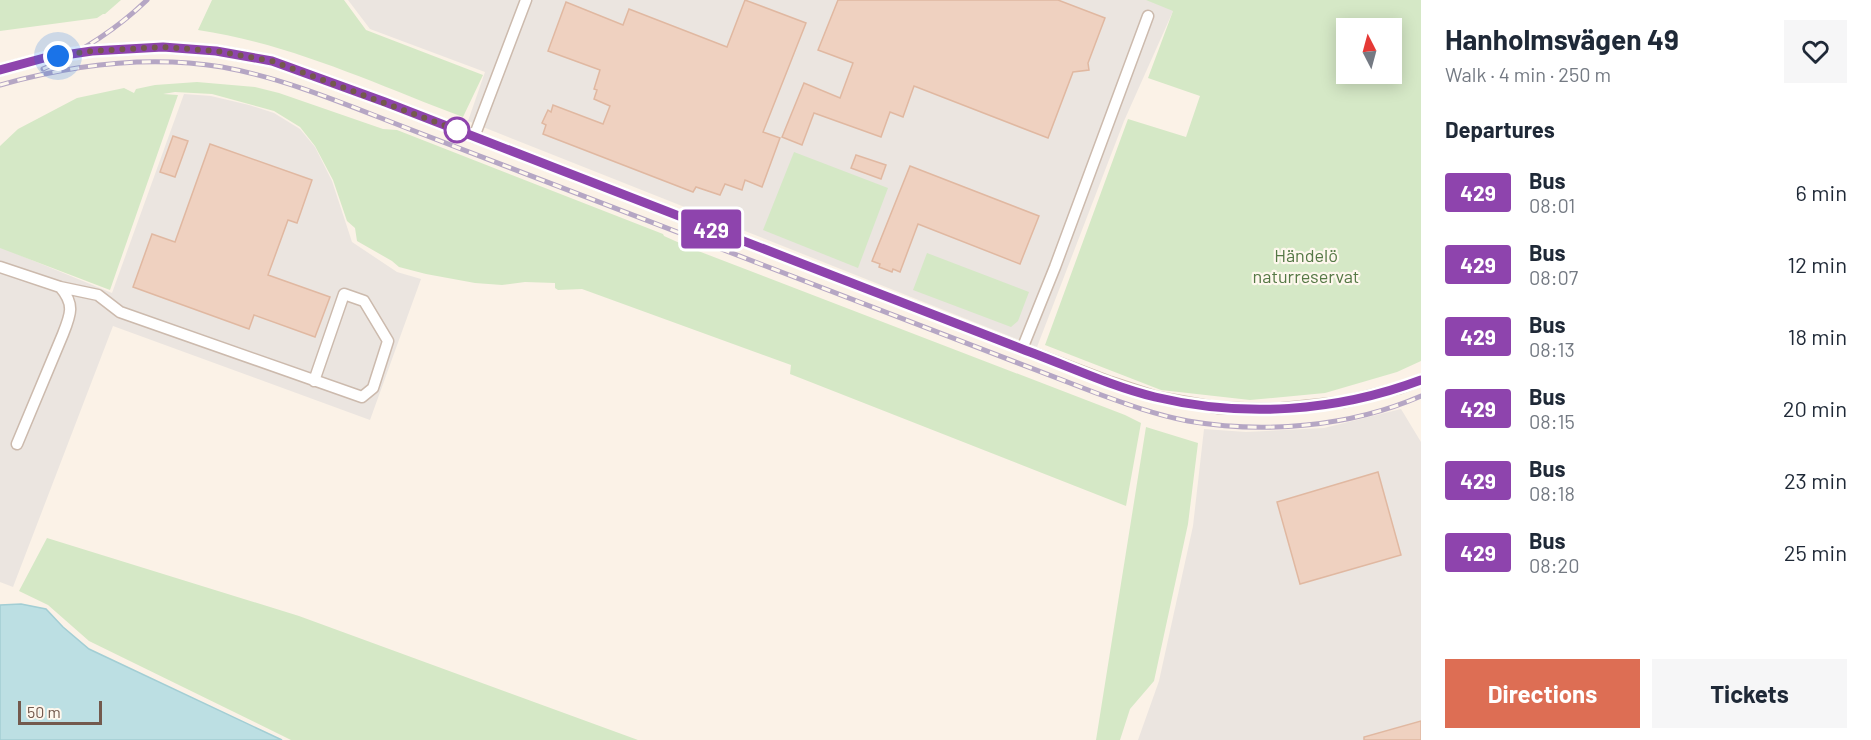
<!DOCTYPE html>
<html lang="en">
<head>
<meta charset="utf-8">
<style>
  :root { --surface:#fff; --page:#f6f6f7; --text:#1f2937; --muted:#747a83; --accent:#dd6e54 }
  body { margin:0; font-family:Barlow,sans-serif; background:var(--page); color:var(--text); height:100vh; display:flex; flex-direction:column; font-size:22px; white-space:nowrap }
  * { box-sizing:border-box; margin:0 }
  p { font-size:20px; color:var(--muted) }
  .icon { flex:none; width:33px; height:33px; fill:none; stroke:currentColor; stroke-width:2; stroke-linecap:round; stroke-linejoin:round }
  .map { position:relative; flex:1; overflow:hidden }
  .details { display:flex; flex-direction:column; background:var(--surface); width:450px }
  .details>* { flex:none }
  .badge { padding:0 12px; border-radius:4px; font-size:21px; line-height:39px }
  .needle { width:39px; rotate:354deg }
  .tools { position:absolute; left:1336px; top:18px; display:grid; gap:12px }
  .tools a { display:grid; place-items:center; width:66px; height:66px; border-radius:0px; background:var(--surface); box-shadow:0 3px 15px #0003; font-size:30px }
  .scale { position:absolute; left:18px; bottom:15px; width:84px; box-sizing:border-box; padding-left:6px; border:3px solid #73594d; border-top:0; font-size:16px; line-height:21px; white-space:nowrap; color:#73594d; -webkit-text-stroke:4px #fef7ed; paint-order:stroke }
  .you { position:absolute; width:30px; height:30px; margin:-15px; border:4px solid #fff; border-radius:50%; background:#1a73e8; box-shadow:0 0 0 9px #1a73e833 }
  .map>.badge { position:absolute; translate:-50% -50%; box-shadow:0 0 0 3px #fff }
  h2 { padding:0 24px; font-size:22px; line-height:54px }
  .round { display:grid; place-items:center; flex:none; width:63px; height:63px; border-radius:0px; background:var(--page) }
  .summary { display:flex; align-items:center; justify-content:space-between; height:102px; padding:0 24px }
  h1 { font-size:28px; font-weight:700; line-height:45px }
  .cta { display:flex; gap:12px; margin-top:auto; padding:12px 24px }
  .cta a { flex:1; height:69px; border-radius:0px; background:var(--accent); color:#fff; font-size:24px; font-weight:700; line-height:69px; text-align:center }
  .cta a+a { background:var(--page); color:var(--text) }
  ul { padding:0; list-style:none }
  li { display:flex; align-items:center; gap:18px; height:72px; padding:0 24px }
  li div { flex:1 }
  li b { display:block; font-size:22px }
  li em { font-style:normal }
  li .badge { min-width:66px; font-weight:700; text-align:center }
  main { display:flex; flex:1; min-height:0 }
  .map>svg:first-child { display:block }
  .industrial { fill:#ebe5e0 }
  .green { fill:#d5e8c6; fill-rule:evenodd }
  .water { fill:#bcdfe3; stroke:#a3ced4; stroke-width:1.5 }
  .building { fill:#efd1c0; stroke:#e0b8a1; stroke-width:1.5 }
  .lines { fill:none; stroke-linecap:round; stroke-linejoin:round }
  .minor-casing { stroke:#ccbaad; stroke-width:13 }
  .minor { stroke:#fff; stroke-width:10 }
  .rail-casing { stroke:#b5a6c4; stroke-width:5 }
  .rail { stroke:#fef7ed; stroke-width:3; stroke-dasharray:9; stroke-linecap:butt }
  .line-casing { stroke:#fff; stroke-width:14 }
  .line { stroke:#8e44ad; stroke-width:9 }
  .walk { stroke:#73594d; stroke-width:6; stroke-dasharray:0 10.8 }
  .stop-dot { fill:#fff; stroke:#8e44ad; stroke-width:3 }
  .labels { text-anchor:middle; stroke-width:4.5; stroke-linejoin:round; paint-order:stroke }
  .park-label { font-size:18px; fill:#557845; stroke:#fef7ed }
</style>
</head>
<body>
<main>
<div class="map">
<svg width="1421" height="740" viewBox="0 0 1421 740">
  <rect width="100%" height="100%" fill="#fbf2e7"/>
  <path class="industrial" d="M348 0H1178L1124 121 1037 347 468 121 485 72 370 29Z
    M184 94 211 96 249 105 274 113 300 129 315 147 332 181 352 242 397 272 421 279 370 420 113 326 13 587 0 582V247L112 293Z
    M1401 409 1421 442V740H1138L1159 681 1193 526 1204 429 1246 432 1324 428Z"/>
  <path class="green" d="M0 0H121L105 14H103L97 18 0 31Z
    M212 0H344L366 30 483 75 463 117C375 84 292 44 198 30Z
    M1146 0H1421V361L1397 372 1325 393 1250 400 1161 390 1045 345 1128 119 1186 137 1200 96 1148 78 1173 11ZM1347 28H1392V74H1347Z
    M197 82 255 87 279 93 383 129 397 130 663 234 664 236 693 249 1125 415 1141 423 1126 506 790 374 791 365 582 289 558 290 555 288V283L525 282 502 285 475 283 426 274 399 267 392 261 357 241 355 228 347 221 333 180 315 146 300 127 274 111 212 94 175 92 163 94 178 95 110 290 0 248V146L18 129 77 98 124 88 134 93 136 89 155 85Z
    M794 152 888 188 858 268 763 230Z
    M927 253 1029 292 1018 321 1011 327 913 290Z
    M1146 427 1198 443 1188 524 1154 681 1130 709 1120 740H1096Z
    M47 538 299 616 638 740H291L89 641 48 605 19 591Z"/>
  <path class="water" d="M21 604 46 609 63 627 89 649 282 740H0V605Z"/>
  <path class="building" d="M745 0 806 23 763 132 780 138 762 187 745 180 742 190 725 184 720 195 696 187 693 192 543 134 546 125 542 123 548 110 551 112 553 105 603 124 610 106 594 99 597 90 594 89 600 70 548 51 566 2 623 25 629 9 727 47Z
    M838 0H1058L1105 18 1088 63 1089 70 1073 72 1048 138 914 86 903 117 890 112 881 137 814 113 802 145 782 137 804 83 840 98 853 63 818 50Z
    M173 136 188 141 175 177 160 172Z
    M210 144 312 180 297 223 288 220 268 275 330 297 315 337 254 315 249 329 133 287 152 234 175 242Z
    M856 155 886 165 881 179 851 168Z
    M910 166 1039 216 1020 264 918 224 900 272 893 269 892 272 879 267 880 264 872 261Z
    M1378 472 1401 555 1300 584 1277 502Z
    M1421 721V740H1364V737Z"/>
  <g class="lines">
    <g class="minor-casing">
      <path id="minor" d="M0 70 44 58 92 51 163 47 216 51 272 61 385 102 1004 342 1110 382 1156 397 1219 408 1276 409 1344 402 1400 388 1421 380
        M474 137 526 0
        M0 267 60 287C75 304 71 314 63 334L17 444
        M60 287 98 295 120 312 362 397 373 388 388 341 364 301 344 294 314 381
        M1022 349 1055 267 1148 16"/>
    </g>
    <use href="#minor" class="minor"/>
    <g class="rail-casing">
      <path id="rail" d="M43 69C81 52 117 29 147 0
        M0 85C71 65 148 55 222 67 284 78 345 104 404 127L1096 393C1126 404 1156 415 1188 421 1264 434 1350 427 1421 396"/>
    </g>
    <use href="#rail" class="rail"/>
  </g>
  <g class="lines">
    <g class="line-casing">
      <path id="line" d="M0 70 44 58 92 51 163 47 216 51 272 61 385 102 1022 349C1066 365 1110 386 1155 397 1243 418 1336 412 1421 380"/>
    </g>
    <use href="#line" class="line"/>
    <path class="walk" d="M58 56 92 51 163 47 216 51 272 61 457 130"/>
  </g>
  <circle class="stop-dot" cx="457" cy="130" r="12"/>
  <g class="labels">
    <g class="park-label">
      <text x="1306" y="262">Händelö<tspan x="1306" dy="21">naturreservat</tspan></text>
    </g>
  </g>
</svg>
<div class="tools">
<a><svg class="needle" viewBox="-14 -14 28 28"><path d="M0-13l5 13h-10z" fill="#e53935"/><path d="M0 13l5-13h-10z" fill="#747a83"/></svg></a>
</div>
<div class="scale">50 m</div>
<div class="you" style="left:58px;top:56px"></div>
<b class="badge" style="left:711px;top:229px;background:#8e44ad;color:#fff">429</b>
</div>
<section class="details">
<div class="summary"><div><h1>Hanholmsvägen 49</h1><p>Walk · 4 min · 250 m</p></div><a class="round"><svg class="icon" aria-label="heart" viewBox="0 0 24 24"><path d="M12 20l-8-8c-3-5 5-10 8-4 3-6 11-1 8 4z"/></svg></a></div>
<h2>Departures</h2>
<ul>
<li><span class="badge" style="background:#8e44ad;color:#fff">429</span><div><b>Bus</b><p>08:01</p></div><em>6 min</em></li>
<li><span class="badge" style="background:#8e44ad;color:#fff">429</span><div><b>Bus</b><p>08:07</p></div><em>12 min</em></li>
<li><span class="badge" style="background:#8e44ad;color:#fff">429</span><div><b>Bus</b><p>08:13</p></div><em>18 min</em></li>
<li><span class="badge" style="background:#8e44ad;color:#fff">429</span><div><b>Bus</b><p>08:15</p></div><em>20 min</em></li>
<li><span class="badge" style="background:#8e44ad;color:#fff">429</span><div><b>Bus</b><p>08:18</p></div><em>23 min</em></li>
<li><span class="badge" style="background:#8e44ad;color:#fff">429</span><div><b>Bus</b><p>08:20</p></div><em>25 min</em></li>
</ul>
<div class="cta"><a>Directions</a><a>Tickets</a></div>
</section>
</main>
</body>
</html>
